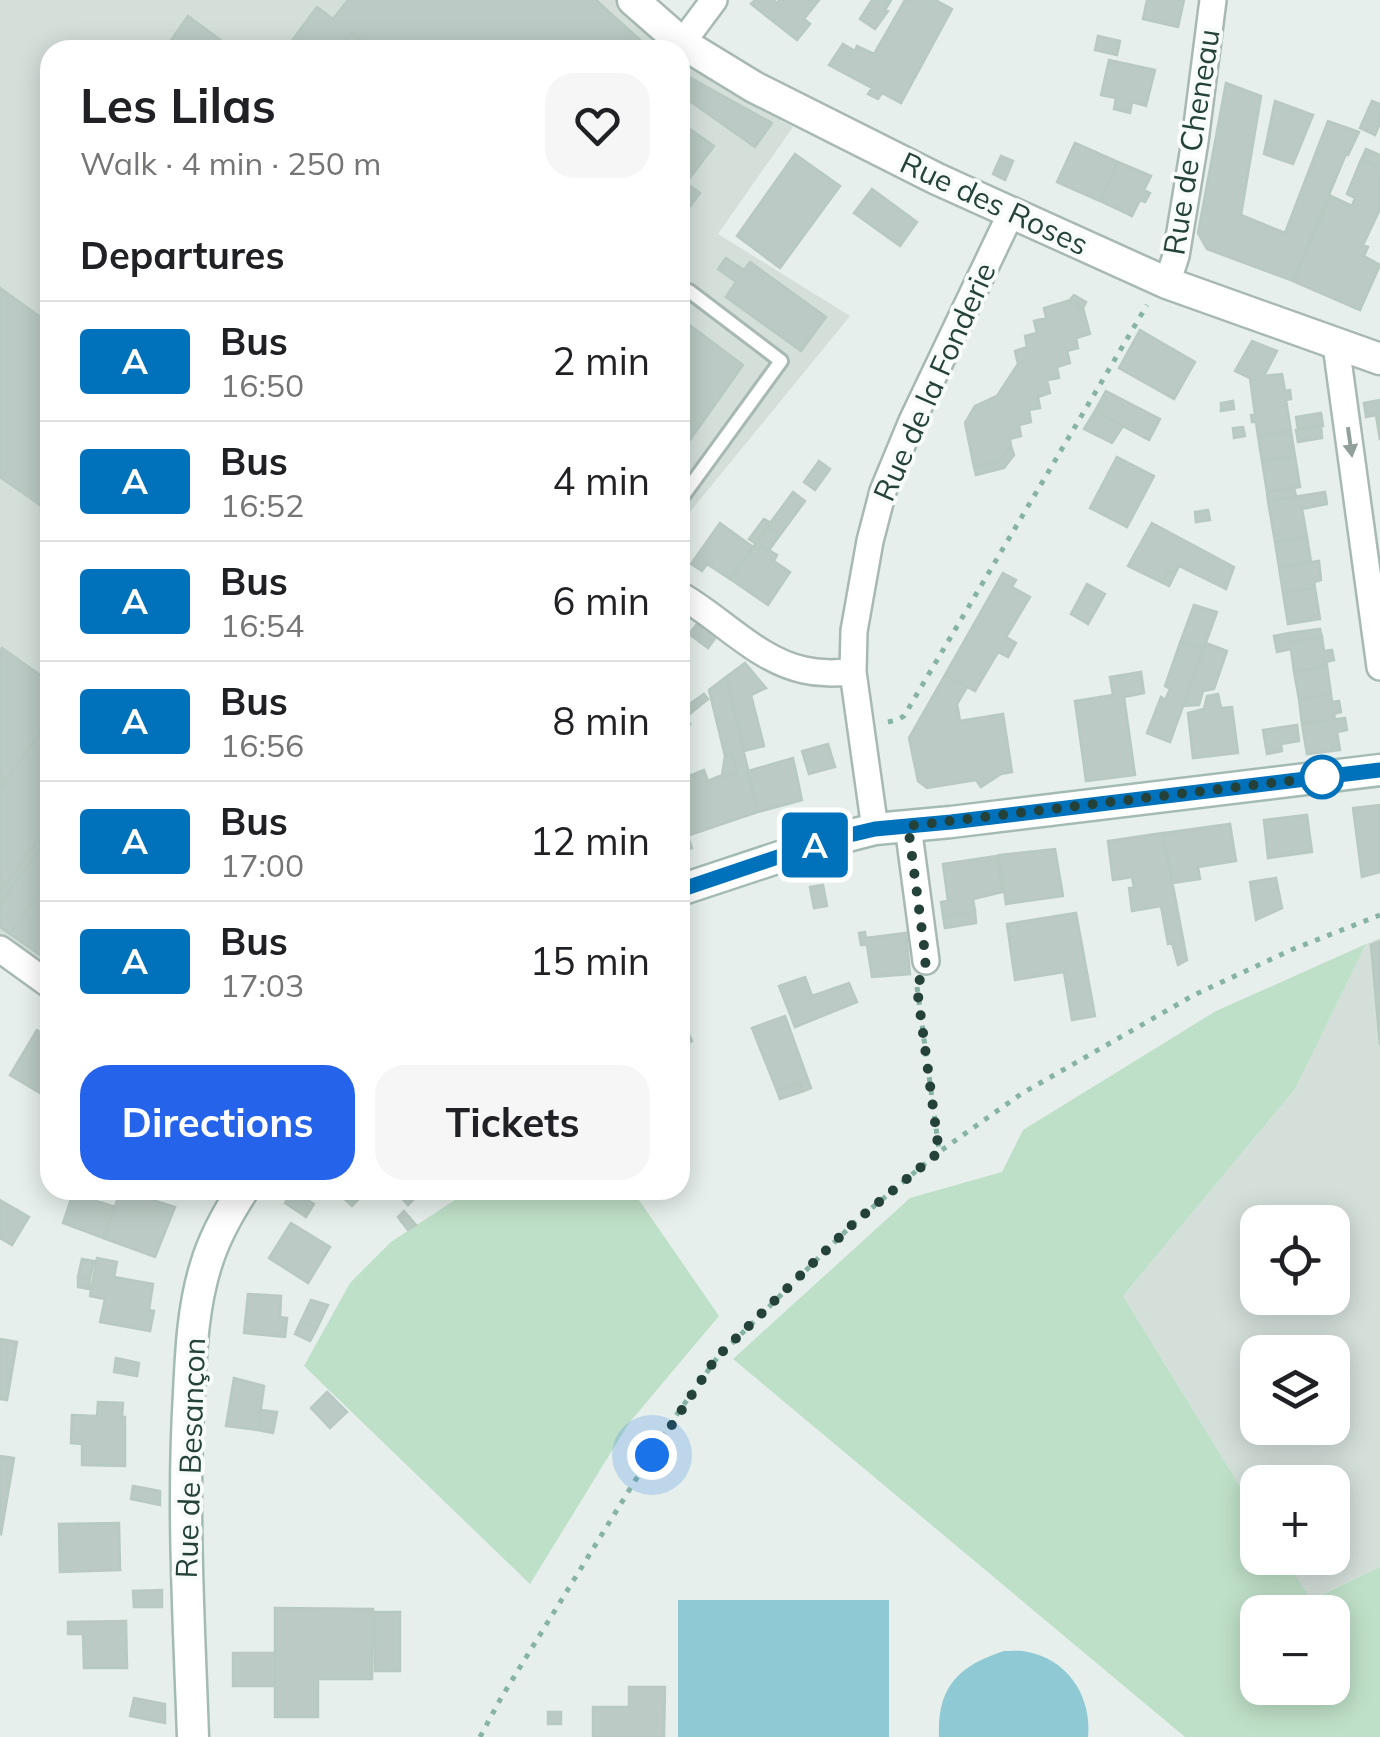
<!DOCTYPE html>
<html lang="en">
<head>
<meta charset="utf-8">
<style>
  :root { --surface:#fff; --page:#f6f6f6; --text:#202124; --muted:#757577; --line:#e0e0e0; --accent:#2563eb }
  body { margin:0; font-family:Mulish,sans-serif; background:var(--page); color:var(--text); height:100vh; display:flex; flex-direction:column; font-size:38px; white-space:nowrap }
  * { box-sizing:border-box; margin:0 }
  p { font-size:32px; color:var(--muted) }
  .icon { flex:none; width:55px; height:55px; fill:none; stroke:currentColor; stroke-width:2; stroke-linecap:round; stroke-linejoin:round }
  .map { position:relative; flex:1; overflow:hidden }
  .sheet { position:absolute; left:40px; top:40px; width:650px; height:1160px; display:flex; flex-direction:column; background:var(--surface); border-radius:30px; box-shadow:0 5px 25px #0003 }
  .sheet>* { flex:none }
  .badge { padding:0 20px; border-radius:8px; font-size:35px; line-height:65px }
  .buttons { position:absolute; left:1240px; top:1205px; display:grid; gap:20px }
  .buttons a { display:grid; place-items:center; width:110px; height:110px; border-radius:20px; background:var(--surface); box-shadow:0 5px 25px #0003; font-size:50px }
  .you { position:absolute; width:50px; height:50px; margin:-25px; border:8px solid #fff; border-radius:50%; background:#1a73e8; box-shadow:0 0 0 15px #1a73e833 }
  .map>.badge { position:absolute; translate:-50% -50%; box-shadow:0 0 0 5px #fff }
  h2 { padding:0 40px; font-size:38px; line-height:90px }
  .round { display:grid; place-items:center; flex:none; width:105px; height:105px; border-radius:30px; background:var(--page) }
  .summary { display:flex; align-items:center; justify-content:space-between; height:170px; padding:0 40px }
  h1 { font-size:48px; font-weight:700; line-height:75px }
  .button { display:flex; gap:20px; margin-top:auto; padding:20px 40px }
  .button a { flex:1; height:115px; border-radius:30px; background:var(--accent); color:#fff; font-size:40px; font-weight:700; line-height:115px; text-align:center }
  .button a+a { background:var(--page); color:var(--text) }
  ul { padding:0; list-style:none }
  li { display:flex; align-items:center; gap:30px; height:120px; padding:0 40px; border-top:2px solid var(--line) }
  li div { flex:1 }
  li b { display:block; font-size:38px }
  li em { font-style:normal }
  li .badge { min-width:110px; font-weight:700; text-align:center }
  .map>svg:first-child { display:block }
  .built { fill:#d4dfda; fill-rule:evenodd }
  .green { fill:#bfe0c8; fill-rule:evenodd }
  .water { fill:#8ec9d4 }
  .building { fill:#bbcac4; stroke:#b8c9c2; stroke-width:2.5 }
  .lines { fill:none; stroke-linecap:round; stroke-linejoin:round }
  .service-casing { stroke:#a8b8b2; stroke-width:18 }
  .minor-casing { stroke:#a8b8b2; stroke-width:30 }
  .tertiary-casing { stroke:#a8b8b2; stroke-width:35 }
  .secondary-casing { stroke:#a4bbb3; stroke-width:35 }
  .path { stroke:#86b3a5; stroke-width:5; stroke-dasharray:5 8; stroke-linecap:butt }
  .service { stroke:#fff; stroke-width:12 }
  .minor { stroke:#fff; stroke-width:25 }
  .tertiary { stroke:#fff; stroke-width:30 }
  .secondary { stroke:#fff; stroke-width:30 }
  .oneway { fill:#92a09c }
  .line-casing { stroke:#fff; stroke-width:22 }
  .line { stroke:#0072bc; stroke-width:15 }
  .walk { stroke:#24423a; stroke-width:10; stroke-dasharray:0 18 }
  .stop-dot { fill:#fff; stroke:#0072bc; stroke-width:5 }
  .labels { text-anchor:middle; stroke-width:8; stroke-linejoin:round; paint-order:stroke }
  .street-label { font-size:30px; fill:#24423a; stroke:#f7fbf9 }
</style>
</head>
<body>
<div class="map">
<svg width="1380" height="1737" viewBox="0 0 1380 1737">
  <rect width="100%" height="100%" fill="#e6efeb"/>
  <path class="built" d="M0 0H618L667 50H50V978L0 940Z
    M680 63 793 127 718 234 850 316 680 524Z
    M1380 938V1567L1310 1600 1284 1558H1332V1482H1258L1257 1514 1123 1296 1295 1089 1366 944ZM1258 1222H1332V1298H1258ZM1258 1352H1332V1428H1258Z"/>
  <path class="green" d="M1366 944 1295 1089 1123 1296 1257 1514 1258 1558H1284L1311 1600 1380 1567V1737H1185L733 1359 910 1198 1002 1172 1023 1130 1216 1011ZM1258 1612H1332V1688H1258Z
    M470 1190H632L719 1316 629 1423 530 1584 304 1366 350 1283 391 1242Z"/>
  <path class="water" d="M678 1600H889V1737H678Z
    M1004 1651C1011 1651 1021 1650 1028 1652 1069 1660 1092 1698 1088 1737H939C937 1687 958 1666 1004 1651Z"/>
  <path class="building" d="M348 0H596L651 50H375L352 33 339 50H285L317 7 333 19Z
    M755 0H773L777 3 779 0H819L804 19 810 24 797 40 751 4Z
    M872 0H891L885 10 888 11 875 29 860 19Z
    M905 0H935L952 9 901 103 882 93 878 99 868 94 872 88 829 65 843 44 855 51 857 46 874 54Z
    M1147 0H1184L1178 27 1143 19Z
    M188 16 234 50H164Z
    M352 33 375 50H339Z
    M1098 36 1120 41 1117 55 1095 50Z
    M1109 60 1155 70 1146 106 1132 102 1130 113 1114 109 1116 98 1101 95Z
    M680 72 772 123 755 147 680 94Z
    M1226 83 1261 96 1241 215 1285 233 1328 121 1359 132 1348 155 1346 154 1293 281 1207 249 1198 233Z
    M1275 101 1313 115 1293 164 1264 154Z
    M1372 101 1380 104V123L1375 135 1360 128Z
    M680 122 714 146 686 183 700 193 680 220Z
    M1075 143 1118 162 1100 201 1057 182Z
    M1366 149 1380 155V168L1361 160Z
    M795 154 840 186 780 268 737 236Z
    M1001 156 1013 161 1005 180 993 174Z
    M1361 160 1380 168V209L1363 245 1368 247 1364 256 1380 265 1360 310 1293 281 1331 196 1352 206 1355 198 1347 194Z
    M1118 162 1151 176 1144 190 1150 193 1145 202 1140 200 1132 216 1100 201Z
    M872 189 917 222 900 246 854 213Z
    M726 258 744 270 750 262 826 317 801 351 726 297 736 282 718 269Z
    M0 288 50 324V512L0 477Z
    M1074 295 1086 302 1083 308 1079 309 1078 304 1071 305 1070 300Z
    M1070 300 1071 305 1078 304 1079 309 1083 308 1090 334 1076 338 1078 348 1067 351 1070 363 1057 367 1059 378 1047 380 1050 393 1038 397 1040 408 1029 410 1031 422 1019 425 1021 436 1010 439 1011 446 999 462 974 467 965 423 975 406 997 396 1018 364 1015 351 1027 347 1025 336 1037 333 1034 321 1046 318 1044 308Z
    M680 318 743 365 680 454Z
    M1140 330 1195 362 1174 399 1119 368Z
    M1252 341 1277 351 1264 376 1282 374 1285 391 1290 390 1291 399 1286 400 1291 431 1258 436 1256 422H1252L1251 415H1255L1250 378 1235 371Z
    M1106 391 1160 419 1149 440 1095 411Z
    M1380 400V440L1376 415 1366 417 1364 403Z
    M1233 401 1234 409 1221 411V403Z
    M1095 411 1123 426 1112 443 1084 429Z
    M1321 413 1323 426 1298 429 1296 417Z
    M1321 426 1322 438 1298 442 1296 430Z
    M1243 427 1245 436 1234 438 1233 428Z
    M1291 431 1295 456 1262 461 1258 436Z
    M1011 446 1014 455 1004 468 976 475 974 467 999 462Z
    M1295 456 1300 487 1267 492 1262 461Z
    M1117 457 1154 476 1127 527 1090 508Z
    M819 461 830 469 815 490 804 482Z
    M1294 488 1296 496 1268 501 1267 492Z
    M793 492 805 501 780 535 768 526Z
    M1325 492 1327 504 1302 509 1307 537 1275 542 1268 501Z
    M1208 510 1210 520 1196 522 1195 512Z
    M764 519 771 523 756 544 749 539Z
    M720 523 753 547 730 579 707 564 702 571 691 564Z
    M1152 523 1234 567 1226 589 1179 566 1175 574 1169 570 1163 583 1128 566Z
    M768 526 780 535 769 550 762 546 759 550 753 547Z
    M1307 537 1311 562 1279 567 1275 542Z
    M762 546 777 555 774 561 790 572 768 605 730 579 753 547 759 550Z
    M1319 561 1321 580 1314 582 1315 588 1283 593 1279 567Z
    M1169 570 1175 574 1169 586 1163 583Z
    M1003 573 1016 580 1012 587 1030 597 1006 637 1016 643 1008 657 998 652 975 691 945 675Z
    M1087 584 1105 594 1088 624 1071 614Z
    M1315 588 1320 619 1288 624 1283 593Z
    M1194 605 1217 612 1204 648 1180 643Z
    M697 624 716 637 708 648 689 634Z
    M1320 629 1322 637 1290 642 1289 633Z
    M1289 633 1290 642 1322 637 1324 651 1332 650 1334 660 1326 662 1327 666 1294 672 1291 649 1277 652 1274 636Z
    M1180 643 1204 648 1170 742 1147 733 1161 697 1165 700 1170 689 1165 686Z
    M1206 643 1227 651 1214 689 1203 691 1199 705 1183 706Z
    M2 648 50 682V719L0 789V651Z
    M745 663 766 688 751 695 764 746 744 751 726 677Z
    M1327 666 1331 694 1299 699 1294 672Z
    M1141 672 1144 693 1124 697 1135 775 1086 781 1075 701 1113 695 1110 677Z
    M945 675 967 687 957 704 960 721 1003 714 1012 772 1001 774 981 787 976 780 927 788 918 781 909 738Z
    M726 677 758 812 687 836 680 816V792L686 790 682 779 704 770 708 781 722 775 725 777 738 773 732 754 725 756 709 690Z
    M704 694 708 699 686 717 690 724 680 728V711Z
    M1218 694 1221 708 1232 707 1238 753 1193 758 1188 713 1204 709 1207 696Z
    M1331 694 1332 702 1339 701 1341 712 1334 714 1335 719 1302 724 1299 699Z
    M1345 718 1347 730 1337 732 1340 750 1307 754 1302 724Z
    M50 719V823L0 893V789Z
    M1297 725 1299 741 1281 744 1282 751 1267 754 1263 730Z
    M828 744 835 767 809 774 802 751Z
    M732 754 738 773 725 777 722 775 725 756Z
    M793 758 802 800 758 812 748 771Z
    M1380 805V872L1362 877 1353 808Z
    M1307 815 1312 852 1268 858 1264 820Z
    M680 816 692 848 680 852Z
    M50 823V834L0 905V893Z
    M1230 824 1236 861 1198 867 1200 879 1172 883 1163 833Z
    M1163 833 1187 960 1178 965 1172 943 1168 944 1161 906 1132 911 1129 888H1134L1132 877 1113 880 1108 841Z
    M50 834V878L10 934 0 927V905Z
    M1055 849 1063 896 1006 904 999 855Z
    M997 856 1002 892 973 899 975 911 943 916 941 902 948 901 943 864Z
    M50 878V962L10 934Z
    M1276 878 1282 908 1256 920 1250 882Z
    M823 885 827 906 814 908 810 887Z
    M975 911 976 923 945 928 943 916Z
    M1076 913 1095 1016 1072 1020 1064 972 1015 980 1007 924Z
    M865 932 866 938 906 933 910 974 872 977 867 945H861L859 933Z
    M1380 941V1045L1371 945Z
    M805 977 812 996 849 983 857 1002 795 1027 779 986Z
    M680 1016 692 1041 680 1047Z
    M785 1016 811 1088 804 1091 800 1083 777 1091 752 1028Z
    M37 1030 50 1039V1099L10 1075Z
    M800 1083 804 1091 780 1099 777 1091Z
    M74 1190H101L97 1201 115 1207 103 1238 63 1223Z
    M121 1190 175 1207 155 1257 103 1238Z
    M126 1190H157L153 1200Z
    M335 1190H367L352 1206Z
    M394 1190H423L408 1205Z
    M293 1191 314 1204 306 1217 285 1203Z
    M0 1200 29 1217 12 1245 0 1238Z
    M404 1211 416 1225 408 1230 398 1217Z
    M291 1223 330 1247 308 1283 269 1258Z
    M97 1258 117 1262 114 1277 153 1284 149 1310 154 1311 150 1331 100 1322 105 1299 90 1296Z
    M82 1259 94 1261 90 1279 78 1277Z
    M78 1277 90 1279 89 1289 78 1287Z
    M248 1294 281 1296 280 1317 287 1318 285 1337 244 1333Z
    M311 1300 328 1305 317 1328 301 1321Z
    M301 1321 317 1328 310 1341 295 1334Z
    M0 1339 17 1342 7 1400 0 1399Z
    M116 1358 139 1363 137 1376 114 1372Z
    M234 1378 264 1386 258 1430 226 1426Z
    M327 1392 347 1412 330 1428 311 1408Z
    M98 1402 123 1403 122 1417H125V1466L82 1465V1444L71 1443 72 1415 97 1416Z
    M261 1410 277 1412 273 1433 258 1430Z
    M0 1456 14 1458 1 1534 0 1533Z
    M133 1486 160 1491V1505L131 1499Z
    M119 1523 120 1570 60 1572 59 1524Z
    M162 1590V1607H134L133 1591Z
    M275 1608 373 1609 372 1679H318V1717H275Z
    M375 1612H400V1671H375Z
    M126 1621 127 1668H84L83 1634H68V1622Z
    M233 1653H275V1686H233Z
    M629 1687H665L664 1737H593V1707H629Z
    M134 1698 165 1704V1723L130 1716Z
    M548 1712H561V1724H548Z"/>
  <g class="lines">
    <g class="service-casing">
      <path id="service" d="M680 500 781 361 689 291"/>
    </g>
    <g class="minor-casing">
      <path id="minor" d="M682 43 714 0
        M1167 283 1176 256 1195 141 1213 0
        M1336 345 1380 667
        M680 595C721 618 757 660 804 670 821 674 836 673 853 672
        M908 826 926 961
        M875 829 853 672 854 631 870 541 883 491 912 421 1011 213
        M0 949 50 985"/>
    </g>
    <g class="tertiary-casing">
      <path id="tertiary" d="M633 0 682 43 754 87 937 179 1167 283 1380 359"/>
    </g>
    <g class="secondary-casing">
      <path id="secondary" d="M680 890 828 841 875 829 951 822 1380 770
        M193 1737C189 1622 182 1508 189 1393 191 1351 193 1306 206 1265 214 1238 228 1213 243 1190"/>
    </g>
    <path class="path" d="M888 722 897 720 904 716 1147 305
      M917 987 939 1150
      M480 1737 501 1698 670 1424 717 1358 855 1222 939 1152 1021 1094 1194 995 1291 950 1380 915"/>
    <use href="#service" class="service"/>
    <use href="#minor" class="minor"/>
    <use href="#tertiary" class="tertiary"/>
    <use href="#secondary" class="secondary"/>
  </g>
  <defs><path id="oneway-solid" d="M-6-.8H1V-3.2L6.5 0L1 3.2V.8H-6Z" transform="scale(2.5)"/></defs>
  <use class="oneway" href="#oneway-solid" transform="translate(1350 442) rotate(82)"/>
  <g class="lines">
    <g class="line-casing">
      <path id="line" d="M680 890 828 840 875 829 951 822 1380 770"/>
    </g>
    <use href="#line" class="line"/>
    <path class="walk" d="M652 1455 716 1358 855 1222 939 1152 917 988 926 961 908 826 1322 777"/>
  </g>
  <circle class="stop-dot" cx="1322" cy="777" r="20"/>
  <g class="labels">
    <g class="street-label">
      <text transform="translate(1192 142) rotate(-81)" y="10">Rue de Cheneau</text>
      <text transform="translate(994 204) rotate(25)" y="10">Rue des Roses</text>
      <text transform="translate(935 382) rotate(-66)" y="10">Rue de la Fonderie</text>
      <text transform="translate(191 1458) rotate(-88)" y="10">Rue de Besançon</text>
    </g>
  </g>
</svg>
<div class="buttons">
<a><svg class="icon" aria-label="locate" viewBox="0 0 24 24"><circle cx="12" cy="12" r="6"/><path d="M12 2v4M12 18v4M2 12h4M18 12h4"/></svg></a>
<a><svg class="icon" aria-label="layers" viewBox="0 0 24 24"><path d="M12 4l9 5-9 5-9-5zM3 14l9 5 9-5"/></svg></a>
<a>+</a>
<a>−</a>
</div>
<div class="you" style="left:652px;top:1455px"></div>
<b class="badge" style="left:815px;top:845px;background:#0072bc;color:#fff">A</b>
<section class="sheet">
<div class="summary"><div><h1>Les Lilas</h1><p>Walk · 4 min · 250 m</p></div><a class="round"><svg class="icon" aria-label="heart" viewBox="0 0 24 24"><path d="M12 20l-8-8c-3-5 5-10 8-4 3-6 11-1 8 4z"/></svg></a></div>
<h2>Departures</h2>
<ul>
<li><span class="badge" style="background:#0072bc;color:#fff">A</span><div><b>Bus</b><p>16:50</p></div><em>2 min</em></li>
<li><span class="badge" style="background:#0072bc;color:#fff">A</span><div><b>Bus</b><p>16:52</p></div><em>4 min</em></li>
<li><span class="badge" style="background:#0072bc;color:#fff">A</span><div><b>Bus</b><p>16:54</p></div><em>6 min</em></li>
<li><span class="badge" style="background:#0072bc;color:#fff">A</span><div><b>Bus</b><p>16:56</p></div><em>8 min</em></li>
<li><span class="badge" style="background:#0072bc;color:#fff">A</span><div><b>Bus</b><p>17:00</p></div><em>12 min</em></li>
<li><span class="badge" style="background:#0072bc;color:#fff">A</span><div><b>Bus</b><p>17:03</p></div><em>15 min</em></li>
</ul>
<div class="button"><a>Directions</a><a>Tickets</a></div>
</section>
</div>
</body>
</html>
